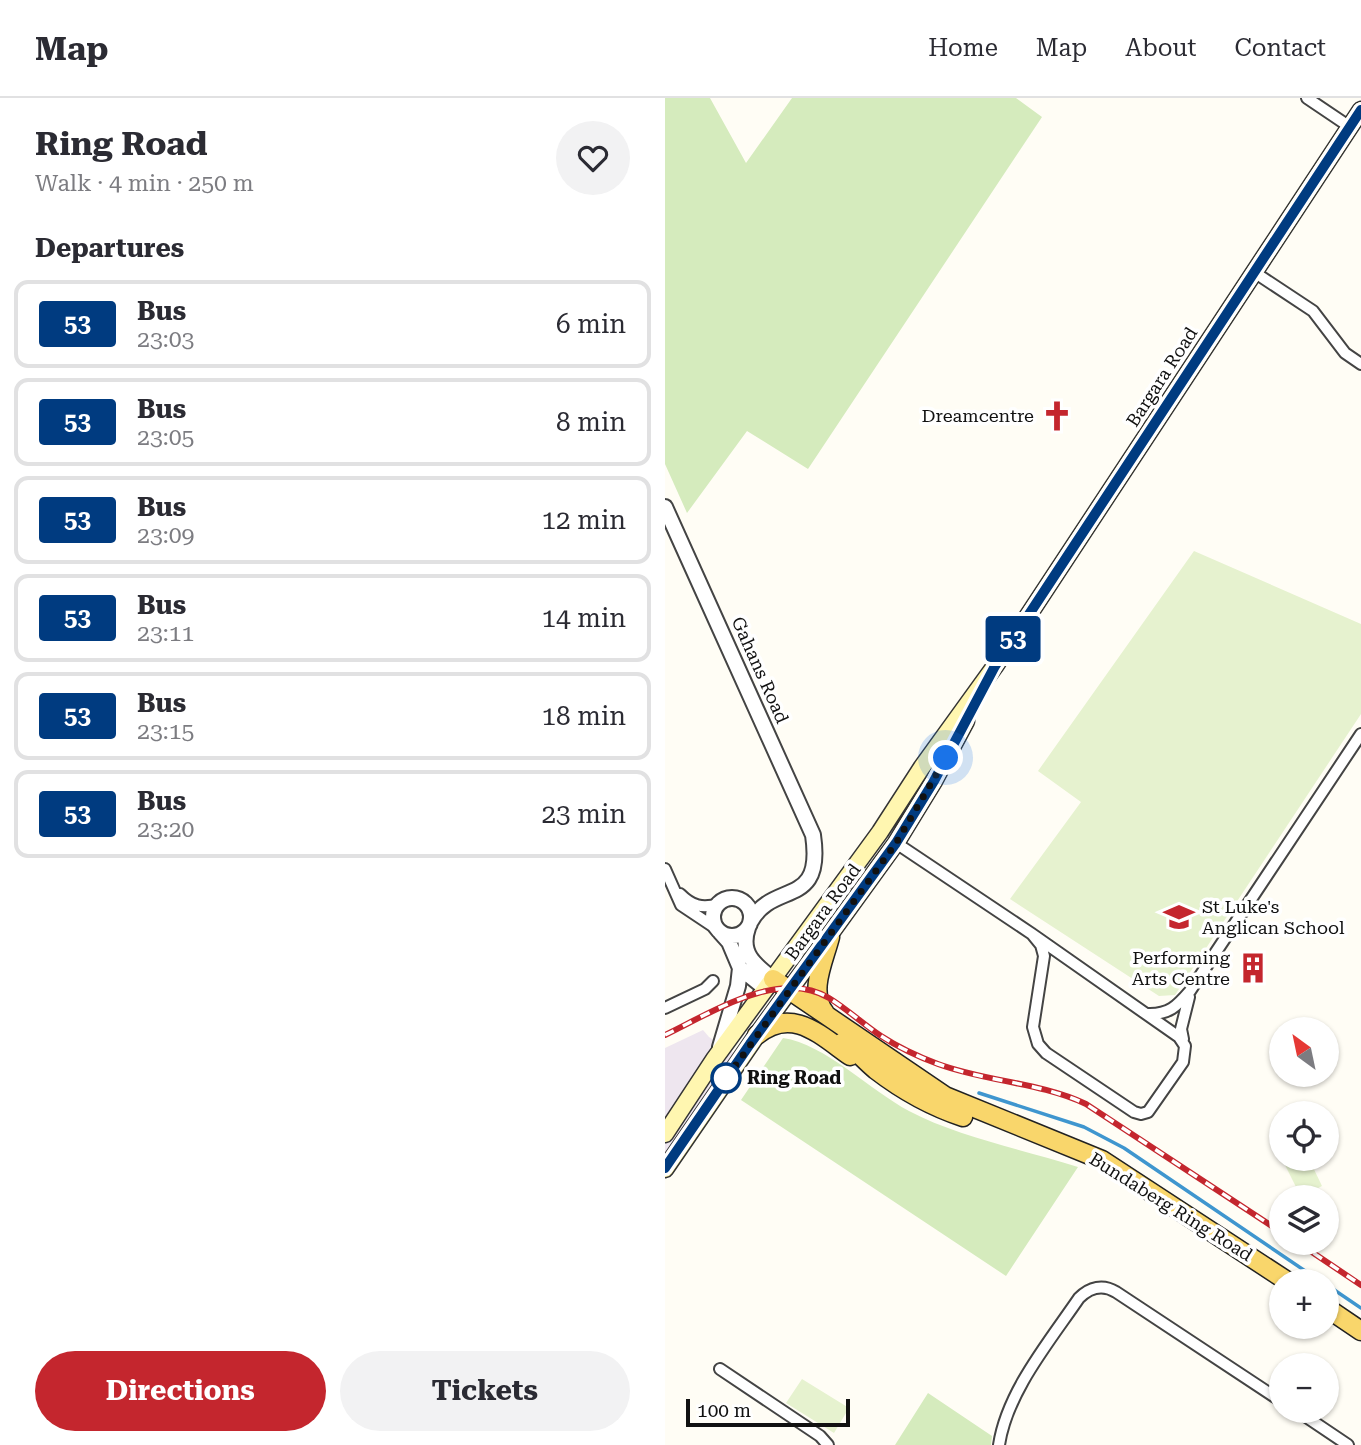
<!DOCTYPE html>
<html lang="en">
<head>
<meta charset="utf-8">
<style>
  :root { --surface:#fff; --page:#f2f2f3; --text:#2b2b33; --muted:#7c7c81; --line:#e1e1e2; --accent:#c4262e }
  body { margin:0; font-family:"Roboto Serif",serif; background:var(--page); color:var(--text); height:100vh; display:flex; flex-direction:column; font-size:26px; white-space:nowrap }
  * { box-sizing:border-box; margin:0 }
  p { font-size:23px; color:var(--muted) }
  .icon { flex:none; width:38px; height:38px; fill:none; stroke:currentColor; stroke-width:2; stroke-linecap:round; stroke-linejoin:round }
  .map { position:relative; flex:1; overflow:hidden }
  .side { display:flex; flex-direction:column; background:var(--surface); width:665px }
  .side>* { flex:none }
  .badge { padding:0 14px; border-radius:5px; font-size:24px; line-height:46px }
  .needle { width:46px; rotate:327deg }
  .controls { position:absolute; left:604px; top:919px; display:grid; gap:14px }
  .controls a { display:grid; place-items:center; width:70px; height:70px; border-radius:50%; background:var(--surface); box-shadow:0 2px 5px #0004; font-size:35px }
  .scale { position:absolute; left:21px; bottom:18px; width:164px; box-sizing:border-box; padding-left:7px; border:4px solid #111; border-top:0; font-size:19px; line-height:24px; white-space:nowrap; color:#111; -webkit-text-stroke:5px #fff; paint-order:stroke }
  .you { position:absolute; width:35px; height:35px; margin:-18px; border:5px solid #fff; border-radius:50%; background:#1a73e8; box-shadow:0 0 0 10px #1a73e833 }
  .map>.badge { position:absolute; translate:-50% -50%; box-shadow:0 0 0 4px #fff }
  h2 { padding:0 35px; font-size:26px; line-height:63px }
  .round { display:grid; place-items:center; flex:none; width:74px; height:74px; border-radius:37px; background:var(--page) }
  .overview { display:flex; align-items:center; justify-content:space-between; height:119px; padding:0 35px }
  h1 { font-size:33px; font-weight:700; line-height:52px }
  .button { display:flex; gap:14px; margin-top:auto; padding:14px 35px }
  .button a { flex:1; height:80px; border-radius:42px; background:var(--accent); color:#fff; font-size:28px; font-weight:700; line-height:80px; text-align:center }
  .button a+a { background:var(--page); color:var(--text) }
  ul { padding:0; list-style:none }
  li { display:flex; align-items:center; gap:21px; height:88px; margin:0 14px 10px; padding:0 21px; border:4px solid var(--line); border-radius:14px }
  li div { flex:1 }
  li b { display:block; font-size:26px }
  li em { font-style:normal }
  li .badge { min-width:77px; font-weight:700; text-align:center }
  header { display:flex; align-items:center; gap:42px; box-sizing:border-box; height:98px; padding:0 35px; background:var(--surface); border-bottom:2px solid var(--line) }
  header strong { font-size:33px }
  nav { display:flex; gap:38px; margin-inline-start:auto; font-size:24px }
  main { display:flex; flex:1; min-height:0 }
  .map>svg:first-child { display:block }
  .industrial { fill:#eee6ef }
  .green { fill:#d5ebbd }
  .pitch { fill:#e6f2cf }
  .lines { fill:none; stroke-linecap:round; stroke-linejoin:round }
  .stream { stroke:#3f96cf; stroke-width:3.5 }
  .minor-casing { stroke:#444; stroke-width:14 }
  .tertiary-casing { stroke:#444; stroke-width:18 }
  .secondary-casing { stroke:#333; stroke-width:19 }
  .primary-casing { stroke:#222; stroke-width:21 }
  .minor { stroke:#fff; stroke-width:10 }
  .tertiary { stroke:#fff; stroke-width:14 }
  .secondary { stroke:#fff6b0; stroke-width:16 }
  .primary { stroke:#f9d66b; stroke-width:18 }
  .rail-casing { stroke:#c4262e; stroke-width:6 }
  .rail { stroke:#fff; stroke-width:3.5; stroke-dasharray:10; stroke-linecap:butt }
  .line-casing { stroke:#fff; stroke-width:16 }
  .line { stroke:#003b80; stroke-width:10 }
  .walk { stroke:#111; stroke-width:7; stroke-dasharray:0 12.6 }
  .stop-dot { fill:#fff; stroke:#003b80; stroke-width:3.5 }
  .labels { text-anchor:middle; stroke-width:7; stroke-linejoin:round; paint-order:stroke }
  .street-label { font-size:18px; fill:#111; stroke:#fff }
  .poi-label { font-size:18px; fill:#111; stroke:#fff; text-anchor:end }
  .stop-label { font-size:18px; font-weight:bold; fill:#111; stroke:#fff; text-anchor:start }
</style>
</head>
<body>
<header>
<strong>Map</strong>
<nav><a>Home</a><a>Map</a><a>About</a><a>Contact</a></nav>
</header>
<main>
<section class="side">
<div class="overview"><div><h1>Ring Road</h1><p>Walk · 4 min · 250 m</p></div><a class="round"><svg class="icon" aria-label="heart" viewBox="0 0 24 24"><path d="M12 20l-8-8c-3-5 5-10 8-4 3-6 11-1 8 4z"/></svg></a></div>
<h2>Departures</h2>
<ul>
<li><span class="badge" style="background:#003b80;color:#fff">53</span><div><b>Bus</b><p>23:03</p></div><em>6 min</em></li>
<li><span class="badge" style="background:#003b80;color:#fff">53</span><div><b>Bus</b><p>23:05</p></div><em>8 min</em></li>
<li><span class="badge" style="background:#003b80;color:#fff">53</span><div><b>Bus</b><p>23:09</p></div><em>12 min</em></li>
<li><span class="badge" style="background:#003b80;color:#fff">53</span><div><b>Bus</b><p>23:11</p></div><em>14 min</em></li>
<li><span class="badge" style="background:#003b80;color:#fff">53</span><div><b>Bus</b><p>23:15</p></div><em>18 min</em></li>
<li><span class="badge" style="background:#003b80;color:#fff">53</span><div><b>Bus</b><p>23:20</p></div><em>23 min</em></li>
</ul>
<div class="button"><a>Directions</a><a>Tickets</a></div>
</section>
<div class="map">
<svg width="696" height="1347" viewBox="0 0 696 1347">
  <rect width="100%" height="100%" fill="#fffdf5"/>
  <path class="industrial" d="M38 932 44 939 69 955 0 1059V950Z"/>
  <path class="green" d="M0 0H45L81 65 127 0H351L377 19 143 371 82 333 22 415 0 366Z
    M118 940C160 946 206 993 244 1013 293 1039 360 1052 413 1069L341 1178 76 1002Z
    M263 1295 327 1338 326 1347H230Z"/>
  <path class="pitch" d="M529 453 696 526V616L510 897 494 898 345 801 416 704 373 673Z
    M617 1061H644L657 1088 636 1099Z
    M137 1281 184 1310 169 1335 121 1305Z"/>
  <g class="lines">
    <path class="stream" d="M314 995 419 1029 459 1050 655 1183
      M662 1187 696 1210"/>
    <g class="minor-casing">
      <path id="minor" d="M642 0 685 29
        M589 174 648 213 680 255 696 266
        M231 745 367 836 514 939 520 948 518 964 483 1014 476 1016 469 1014 381 955 373 946 368 929 379 858 376 847 367 836
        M0 771 16 807 52 831
        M15 796C27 808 37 811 54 806
        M0 910 40 891 48 883
        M482 916C504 917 512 908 525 893L696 636
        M518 941 516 931 524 899
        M55 1271 155 1338 163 1347
        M631 1312 683 1347
        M334 1347C342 1294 384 1244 414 1200 425 1189 438 1186 451 1194L616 1303"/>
    </g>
    <g class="tertiary-casing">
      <path id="tertiary" d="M0 409 148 737C159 811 109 782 86 823
        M48 819a19 19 0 1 1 38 0a19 19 0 1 1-38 0Z
        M83 830C74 855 90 867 108 881
        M55 834 64 844 75 870 101 891
        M55 949 73 888 75 870"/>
    </g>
    <g class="secondary-casing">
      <path id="secondary" d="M0 1036 50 960 215 734 257 669 330 568 696 12
        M0 1071 92 937 231 745 269 683 301 623"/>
    </g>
    <g class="primary-casing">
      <path id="primary" d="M108 881 280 998 437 1062 622 1183
        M160 915C143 894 159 863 165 839
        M92 937C127 908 155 937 185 958
        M179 943C191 952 200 963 211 972 237 992 268 1009 298 1019
        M662 1210 696 1233"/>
    </g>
    <use href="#minor" class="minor"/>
    <use href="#tertiary" class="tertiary"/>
    <use href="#secondary" class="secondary"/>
    <use href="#primary" class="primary"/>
    <g class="rail-casing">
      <path id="rail" d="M0 937C46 915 114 870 164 900 182 911 198 926 216 938 233 949 254 959 273 966 322 984 374 984 421 1006L616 1134
        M632 1144 696 1187"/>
    </g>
    <use href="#rail" class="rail"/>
  </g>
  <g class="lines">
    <g class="line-casing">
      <path id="line" d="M0 1070 85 946 231 745 269 683 330 568 696 12"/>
    </g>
    <use href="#line" class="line"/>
    <path class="walk" d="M61 980 55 989 231 745 281 660"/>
  </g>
  <defs>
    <g id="church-bare" transform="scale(2.415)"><path d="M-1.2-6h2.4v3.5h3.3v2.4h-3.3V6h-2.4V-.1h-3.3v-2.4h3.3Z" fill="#c4262e" stroke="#fff" stroke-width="2.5" paint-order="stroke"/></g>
    <g id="school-bare" transform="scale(2.415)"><path d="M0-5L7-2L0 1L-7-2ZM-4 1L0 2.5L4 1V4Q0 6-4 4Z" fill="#c4262e" stroke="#fff" stroke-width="2.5" paint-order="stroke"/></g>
    <g id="building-bare" transform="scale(2.415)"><path d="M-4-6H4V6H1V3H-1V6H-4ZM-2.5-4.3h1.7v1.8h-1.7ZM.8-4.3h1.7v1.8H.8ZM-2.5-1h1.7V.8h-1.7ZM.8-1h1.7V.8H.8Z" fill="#c4262e" stroke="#fff" stroke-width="2.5" paint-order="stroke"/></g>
  </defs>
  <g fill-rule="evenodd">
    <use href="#church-bare" x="392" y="318"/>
    <use href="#school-bare" x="514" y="819"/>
    <use href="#building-bare" x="588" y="870"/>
  </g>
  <circle class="stop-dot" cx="61" cy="980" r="14"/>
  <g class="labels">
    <g class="street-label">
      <text transform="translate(497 279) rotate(-57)" y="6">Bargara Road</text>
      <text transform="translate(95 572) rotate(66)" y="6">Gahans Road</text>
      <text transform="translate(158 814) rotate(-54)" y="6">Bargara Road</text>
      <text transform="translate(506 1109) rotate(32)" y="6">Bundaberg Ring Road</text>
    </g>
    <g class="poi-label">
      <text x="369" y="324">Dreamcentre</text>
      <text x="537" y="815" text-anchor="start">St Luke's<tspan x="537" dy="21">Anglican School</tspan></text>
      <text x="565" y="866">Performing<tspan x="565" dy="21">Arts Centre</tspan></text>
    </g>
    <g class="stop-label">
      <text x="82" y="986">Ring Road</text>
    </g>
  </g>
</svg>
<div class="controls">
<a><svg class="needle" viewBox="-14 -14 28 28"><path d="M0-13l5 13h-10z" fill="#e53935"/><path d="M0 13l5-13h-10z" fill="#7c7c81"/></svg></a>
<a><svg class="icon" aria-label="locate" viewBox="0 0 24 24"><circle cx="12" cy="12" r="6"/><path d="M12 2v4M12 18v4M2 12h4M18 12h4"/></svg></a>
<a><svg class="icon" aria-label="layers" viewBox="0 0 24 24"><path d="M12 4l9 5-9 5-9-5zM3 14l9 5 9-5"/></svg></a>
<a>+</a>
<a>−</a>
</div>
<div class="scale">100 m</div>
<div class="you" style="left:281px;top:660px"></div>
<b class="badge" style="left:348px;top:541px;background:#003b80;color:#fff">53</b>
</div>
</main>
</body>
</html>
